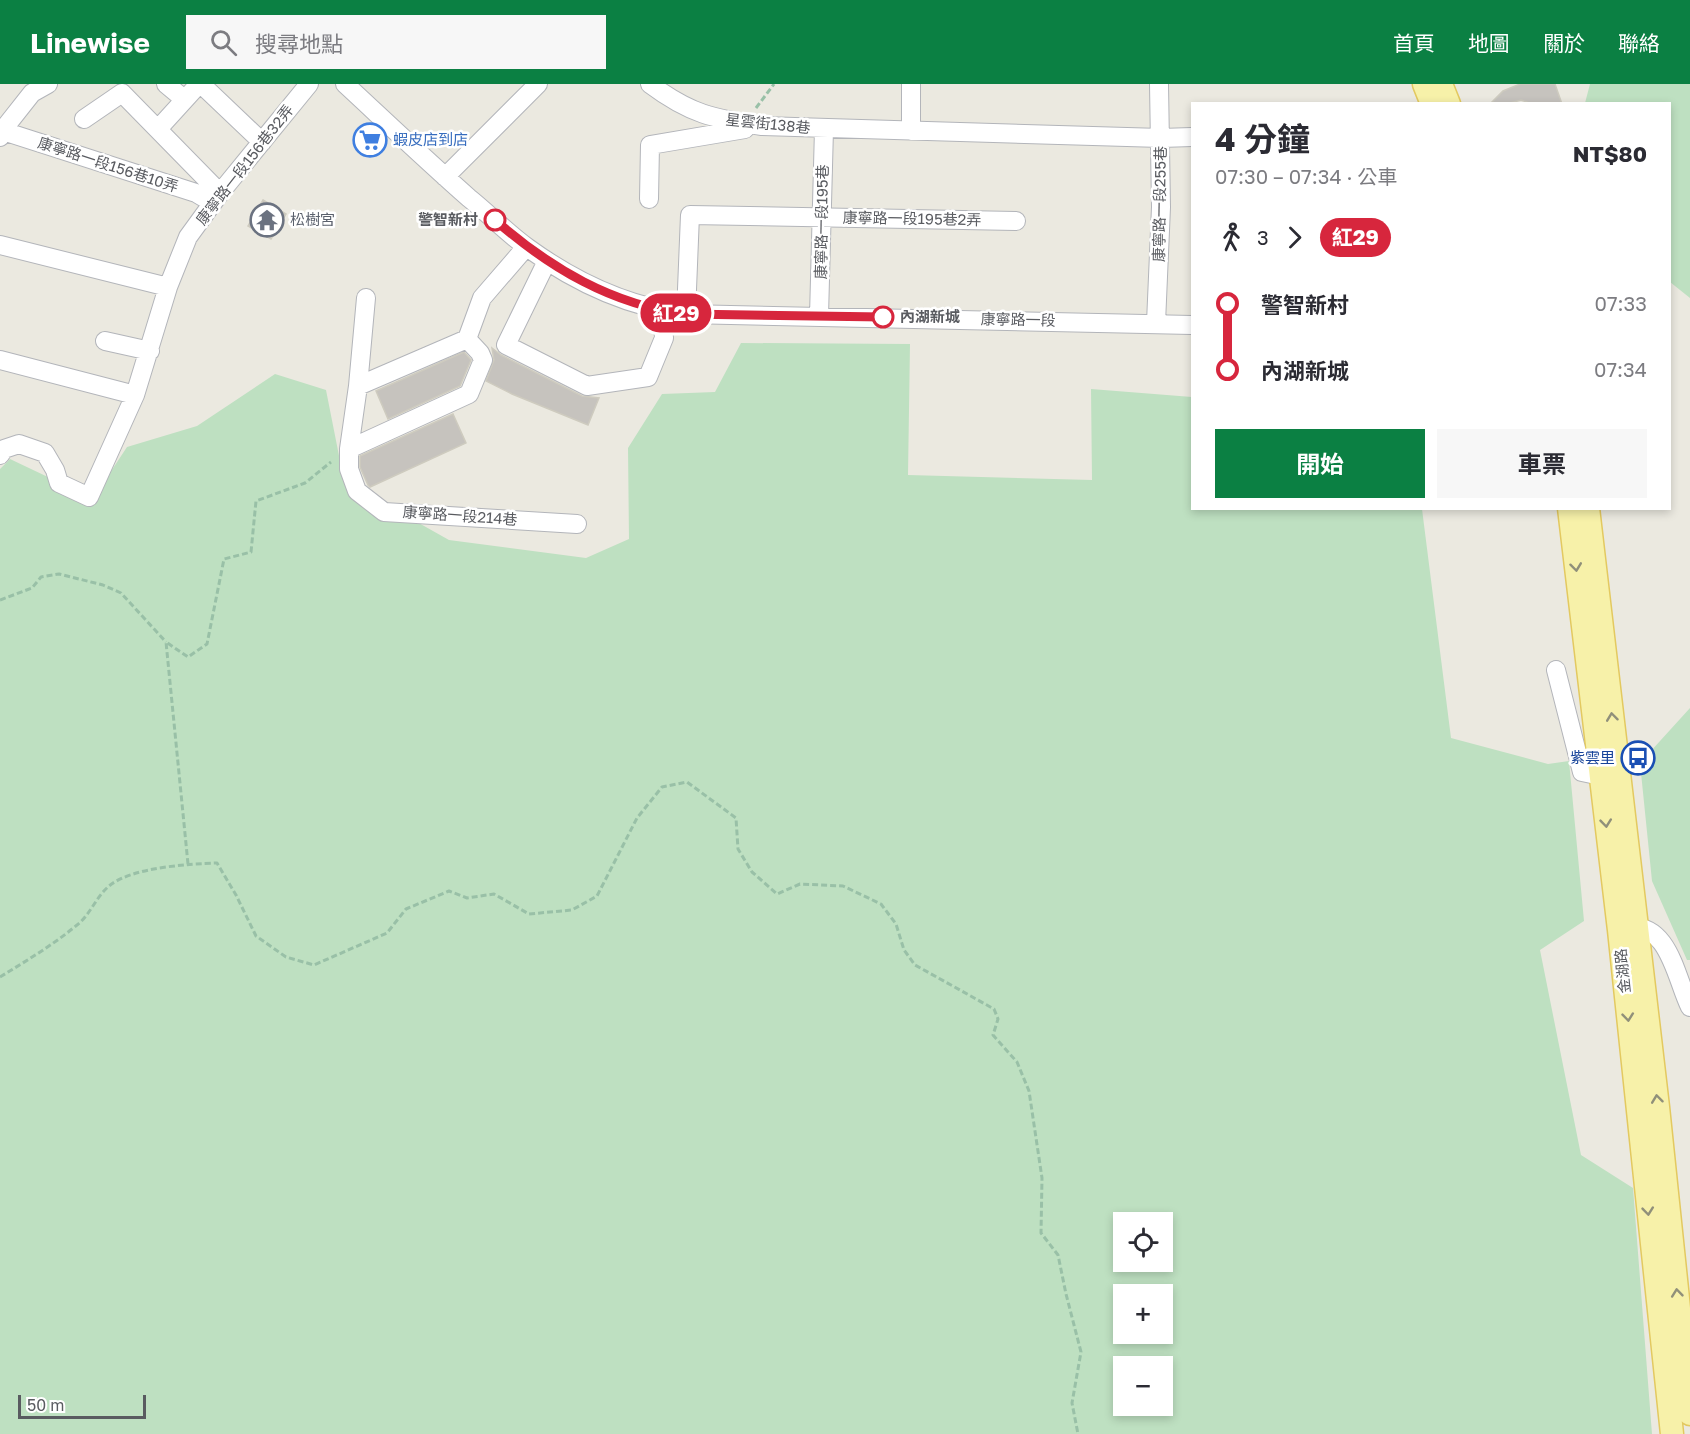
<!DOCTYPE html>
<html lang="zh-TW">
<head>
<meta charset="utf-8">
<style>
  :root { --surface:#fff; --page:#f7f7f7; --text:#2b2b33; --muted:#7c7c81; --accent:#0b8043 }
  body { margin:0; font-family:"Golos Text","Noto Sans TC",sans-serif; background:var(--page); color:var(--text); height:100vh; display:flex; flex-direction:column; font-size:22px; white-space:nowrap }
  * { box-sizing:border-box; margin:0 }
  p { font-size:20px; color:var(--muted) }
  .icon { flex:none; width:33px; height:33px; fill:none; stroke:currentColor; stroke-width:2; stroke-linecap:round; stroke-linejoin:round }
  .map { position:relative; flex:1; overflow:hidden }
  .details { position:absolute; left:1191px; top:18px; width:480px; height:408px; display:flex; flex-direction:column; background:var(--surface); border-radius:0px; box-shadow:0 3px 9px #0003 }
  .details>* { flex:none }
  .badge { padding:0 12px; border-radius:20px; font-size:21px; line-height:39px }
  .fabs { position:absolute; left:1113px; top:1128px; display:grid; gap:12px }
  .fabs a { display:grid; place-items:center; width:60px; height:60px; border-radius:0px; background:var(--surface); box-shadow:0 3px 9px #0003; font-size:30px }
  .scale { position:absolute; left:18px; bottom:15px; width:128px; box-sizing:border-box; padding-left:6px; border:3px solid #595b60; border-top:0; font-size:16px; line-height:21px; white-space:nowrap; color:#595b60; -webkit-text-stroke:4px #fff; paint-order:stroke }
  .map>.badge { position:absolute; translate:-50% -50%; box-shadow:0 0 0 3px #fff }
  .legs { display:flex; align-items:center; gap:9px; height:66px; padding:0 24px; font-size:20px }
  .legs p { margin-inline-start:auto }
  .head { display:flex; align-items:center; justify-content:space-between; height:102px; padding:0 24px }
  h1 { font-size:33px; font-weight:700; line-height:45px }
  .primary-button { display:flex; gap:12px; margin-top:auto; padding:12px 24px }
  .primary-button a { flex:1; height:69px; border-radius:0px; background:var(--accent); color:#fff; font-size:24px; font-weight:700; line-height:69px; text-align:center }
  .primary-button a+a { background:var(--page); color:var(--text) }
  ul { padding:0 24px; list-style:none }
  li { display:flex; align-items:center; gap:21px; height:66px; font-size:22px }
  li i { display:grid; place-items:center; width:9px; height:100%; margin:0 8px; background:currentColor }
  li i::after { content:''; width:15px; height:15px; margin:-8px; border:4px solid; border-radius:50%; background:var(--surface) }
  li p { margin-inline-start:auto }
  li:first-child i { background:linear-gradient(#0000 50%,currentColor 0) }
  li:last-child i { background:linear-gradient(currentColor 50%,#0000 0) }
  header { display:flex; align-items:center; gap:36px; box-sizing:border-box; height:84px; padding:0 30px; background:var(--accent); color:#fff }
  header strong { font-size:28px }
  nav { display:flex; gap:33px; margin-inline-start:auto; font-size:21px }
  .search { width:420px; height:54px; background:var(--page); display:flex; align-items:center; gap:15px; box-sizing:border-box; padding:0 21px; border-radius:0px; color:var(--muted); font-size:22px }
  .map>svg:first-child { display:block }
  .green { fill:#bee0c1; fill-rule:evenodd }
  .building { fill:#c6c3be; stroke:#cecbbf; stroke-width:1.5 }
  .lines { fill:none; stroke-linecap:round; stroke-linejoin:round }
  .minor-casing { stroke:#b3b5ba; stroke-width:20 }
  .major-casing { stroke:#e3c960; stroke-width:25 }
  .path { stroke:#99c0a7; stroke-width:3; stroke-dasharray:6 3; stroke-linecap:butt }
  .minor { stroke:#fff; stroke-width:18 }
  .major { stroke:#f7f1a9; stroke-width:22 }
  .oneway { stroke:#90907a }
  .line-1-casing { stroke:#fff; stroke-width:14 }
  .line-1 { stroke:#d7263d; stroke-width:9 }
  .stop-1-dot { fill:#fff; stroke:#d7263d; stroke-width:3 }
  .labels { text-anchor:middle; stroke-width:5; stroke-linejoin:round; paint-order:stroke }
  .street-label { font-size:15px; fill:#595b60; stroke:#fff }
  .shop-label { font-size:15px; fill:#366cbe; stroke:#fff; text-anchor:start }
  .worship-label { font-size:15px; fill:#5b616d; stroke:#fff; text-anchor:start }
  .stop-label { font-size:15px; font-weight:bold; fill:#595b60; stroke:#fff; text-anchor:end }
  .transit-label { font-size:15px; fill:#164399; stroke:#fff; text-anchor:end }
</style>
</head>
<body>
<header>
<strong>Linewise</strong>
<div class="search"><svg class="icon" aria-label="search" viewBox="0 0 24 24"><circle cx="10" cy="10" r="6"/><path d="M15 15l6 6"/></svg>搜尋地點</div>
<nav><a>首頁</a><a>地圖</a><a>關於</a><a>聯絡</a></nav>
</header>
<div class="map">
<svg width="1690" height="1350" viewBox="0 0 1690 1350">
  <rect width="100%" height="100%" fill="#ebe9e0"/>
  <path class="green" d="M1590 0H1690V214L1670 198V20L1585 19Z
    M741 259 910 260 908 391 1092 396 1091 305 1192 313V424L1422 425 1451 654 1548 680 1569 677 1584 837 1540 866 1581 1071 1633 1104 1652 1350H0V385L10 375 90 413 96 410 127 363 197 342 275 290 326 306 344 397 449 456 586 474 629 455 628 364 662 310 715 308ZM1124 1138H1162V1178H1124ZM1124 1210H1162V1250H1124ZM1124 1282H1162V1322H1124Z
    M1690 624V876H1687L1652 797 1640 679Z"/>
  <path class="building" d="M1520 0H1555L1562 20H1532L1521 16 1507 20H1490L1503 7Z
    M263 116 286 130 271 155 248 142Z
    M492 264 501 271 582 312 599 314 588 341 512 310 486 297 494 276Z
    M464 268 471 276 460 302 388 335 376 307Z
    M453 330 466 359 370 403 368 401 360 383V372Z"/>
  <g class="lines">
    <g class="minor-casing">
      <path id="minor" d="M166 0 184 15
        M201 0 262 58
        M345 0C386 38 427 77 469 114 489 130 507 149 528 164 575 198 628 223 686 230L1192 241
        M650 0C690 30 714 35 762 42L1161 54 1192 53
        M84 35 122 9 220 109
        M158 45 199 0
        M0 46 196 109 213 119
        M911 47V0
        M0 53 2 47 32 9 48 0
        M445 93 538 0
        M649 115 650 61 745 45
        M0 161 168 203
        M547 177 506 261 587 302 648 293 664 254 662 227
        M366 214 358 302 349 365V385L357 407 384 428 577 440
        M686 230 690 131 1016 137
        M819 232 824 45
        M1156 239 1161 123 1159 0
        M105 257 150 267
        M0 276 135 311
        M358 302 467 255
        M349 365 469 310 483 276 480 269 467 255 482 214 526 163
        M0 371 4 365 19 360 45 369 55 386 59 399 89 413 135 311 168 203 188 153 220 109 309 0
        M1556 586 1582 688 1601 692
        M1626 844C1669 836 1676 895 1690 923"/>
    </g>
    <g class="major-casing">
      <path id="major" d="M1424 0 1432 20
        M1441 0 1449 20
        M1569 424 1619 846 1672 1350
        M1588 424 1658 1023 1690 1330"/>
    </g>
    <path class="path" d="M756 24 774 0
      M0 516 32 504 41 493 59 490 103 501 121 509 166 558
      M188 780 166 558 188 573 207 560 224 475 251 468 256 417 305 399 331 378
      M0 893C26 877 53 861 77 841 90 831 96 813 109 802 132 783 189 780 217 779L236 811 256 852 286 873 314 881 387 849 406 825 449 807 467 814 494 810 529 830 572 826 597 812 637 734 662 703 687 698 736 734 738 765 752 788 777 810 800 800 843 802 881 820 896 840 904 866 915 881 994 925 998 935 993 951 1017 978 1029 1007 1042 1094 1041 1149 1058 1171 1066 1210 1081 1268 1072 1319 1078 1350"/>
    <use href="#minor" class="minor"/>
    <use href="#major" class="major"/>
  </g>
  <defs><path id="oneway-chevron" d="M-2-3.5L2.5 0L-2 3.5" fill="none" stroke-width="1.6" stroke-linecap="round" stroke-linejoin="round" transform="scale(1.5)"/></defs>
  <g class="oneway">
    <use href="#oneway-chevron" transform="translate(1576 483) rotate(83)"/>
    <use href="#oneway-chevron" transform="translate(1612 633) rotate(-97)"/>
    <use href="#oneway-chevron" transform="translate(1606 739) rotate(84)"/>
    <use href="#oneway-chevron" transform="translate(1628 933) rotate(84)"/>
    <use href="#oneway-chevron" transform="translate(1657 1015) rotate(-97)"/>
    <use href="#oneway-chevron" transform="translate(1648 1127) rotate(84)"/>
    <use href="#oneway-chevron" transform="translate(1677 1209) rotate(-96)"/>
  </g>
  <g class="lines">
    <g class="line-1-casing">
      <path id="line-1" d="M495 136C550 184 612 221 686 230L883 233"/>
    </g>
    <use href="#line-1" class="line-1"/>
  </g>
  <defs>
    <g id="supermarket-ring" transform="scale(1.725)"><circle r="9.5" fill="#fff" stroke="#3f7fe0" stroke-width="1.5"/><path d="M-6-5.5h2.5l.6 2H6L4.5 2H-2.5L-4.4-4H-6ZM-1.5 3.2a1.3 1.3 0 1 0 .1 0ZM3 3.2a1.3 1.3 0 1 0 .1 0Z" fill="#3f7fe0"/></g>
    <g id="temple-ring" transform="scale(1.725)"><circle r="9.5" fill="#fff" stroke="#6b7280" stroke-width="1.5"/><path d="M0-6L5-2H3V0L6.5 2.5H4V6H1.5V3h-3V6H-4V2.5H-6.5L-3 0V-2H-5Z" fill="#6b7280"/></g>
    <g id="bus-ring" transform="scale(1.725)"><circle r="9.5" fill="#fff" stroke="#1a4fb4" stroke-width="1.5"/><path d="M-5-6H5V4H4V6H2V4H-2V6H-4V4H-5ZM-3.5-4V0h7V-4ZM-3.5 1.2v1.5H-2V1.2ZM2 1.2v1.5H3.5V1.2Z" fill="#1a4fb4"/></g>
  </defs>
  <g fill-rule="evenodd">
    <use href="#supermarket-ring" x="370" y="56"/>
    <use href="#temple-ring" x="267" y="136"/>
    <use href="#bus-ring" x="1638" y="674"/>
  </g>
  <g class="stop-1-dot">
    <circle cx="495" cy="136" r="10"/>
    <circle cx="883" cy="233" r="10"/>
  </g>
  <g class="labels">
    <g class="street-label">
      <text transform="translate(768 40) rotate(6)" y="5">星雲街138巷</text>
      <text transform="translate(108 81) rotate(18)" y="5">康寧路一段156巷10弄</text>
      <text transform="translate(245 81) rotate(-52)" y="5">康寧路一段156巷32弄</text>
      <text transform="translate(1160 120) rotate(-89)" y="5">康寧路一段255巷</text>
      <text transform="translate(912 135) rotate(1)" y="5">康寧路一段195巷2弄</text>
      <text transform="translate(822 138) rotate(-89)" y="5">康寧路一段195巷</text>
      <text transform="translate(1018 236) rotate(1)" y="5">康寧路一段</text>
      <text transform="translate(460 432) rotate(4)" y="5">康寧路一段214巷</text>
      <text transform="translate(1623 887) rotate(-96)" y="5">金湖路</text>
    </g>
    <g class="shop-label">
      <text x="393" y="61">蝦皮店到店</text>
    </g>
    <g class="worship-label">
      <text x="290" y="141">松樹宮</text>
    </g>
    <g class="stop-label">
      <text x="478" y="141">警智新村</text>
      <text x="900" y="238" text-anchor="start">內湖新城</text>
    </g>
    <g class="transit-label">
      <text x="1615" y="679">紫雲里</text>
    </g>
  </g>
</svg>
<div class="fabs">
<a><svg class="icon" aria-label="locate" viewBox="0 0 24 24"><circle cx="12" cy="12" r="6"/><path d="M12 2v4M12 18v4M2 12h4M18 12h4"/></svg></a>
<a>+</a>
<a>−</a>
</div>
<div class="scale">50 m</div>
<b class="badge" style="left:676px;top:229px;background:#d7263d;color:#fff">紅29</b>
<section class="details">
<div class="head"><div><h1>4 分鐘</h1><p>07:30 – 07:34 · 公車</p></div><b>NT$80</b></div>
<div class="legs"><svg class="icon" aria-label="walk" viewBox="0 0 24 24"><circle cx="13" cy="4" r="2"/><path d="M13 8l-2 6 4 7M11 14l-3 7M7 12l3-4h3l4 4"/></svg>3<svg class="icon" aria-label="forward" viewBox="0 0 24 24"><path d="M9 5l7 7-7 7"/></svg><b class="badge" style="background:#d7263d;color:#fff">紅29</b></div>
<ul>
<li><i style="color:#d7263d"></i><b>警智新村</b><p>07:33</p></li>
<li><i style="color:#d7263d"></i><b>內湖新城</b><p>07:34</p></li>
</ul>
<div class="primary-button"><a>開始</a><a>車票</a></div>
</section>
</div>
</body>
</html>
